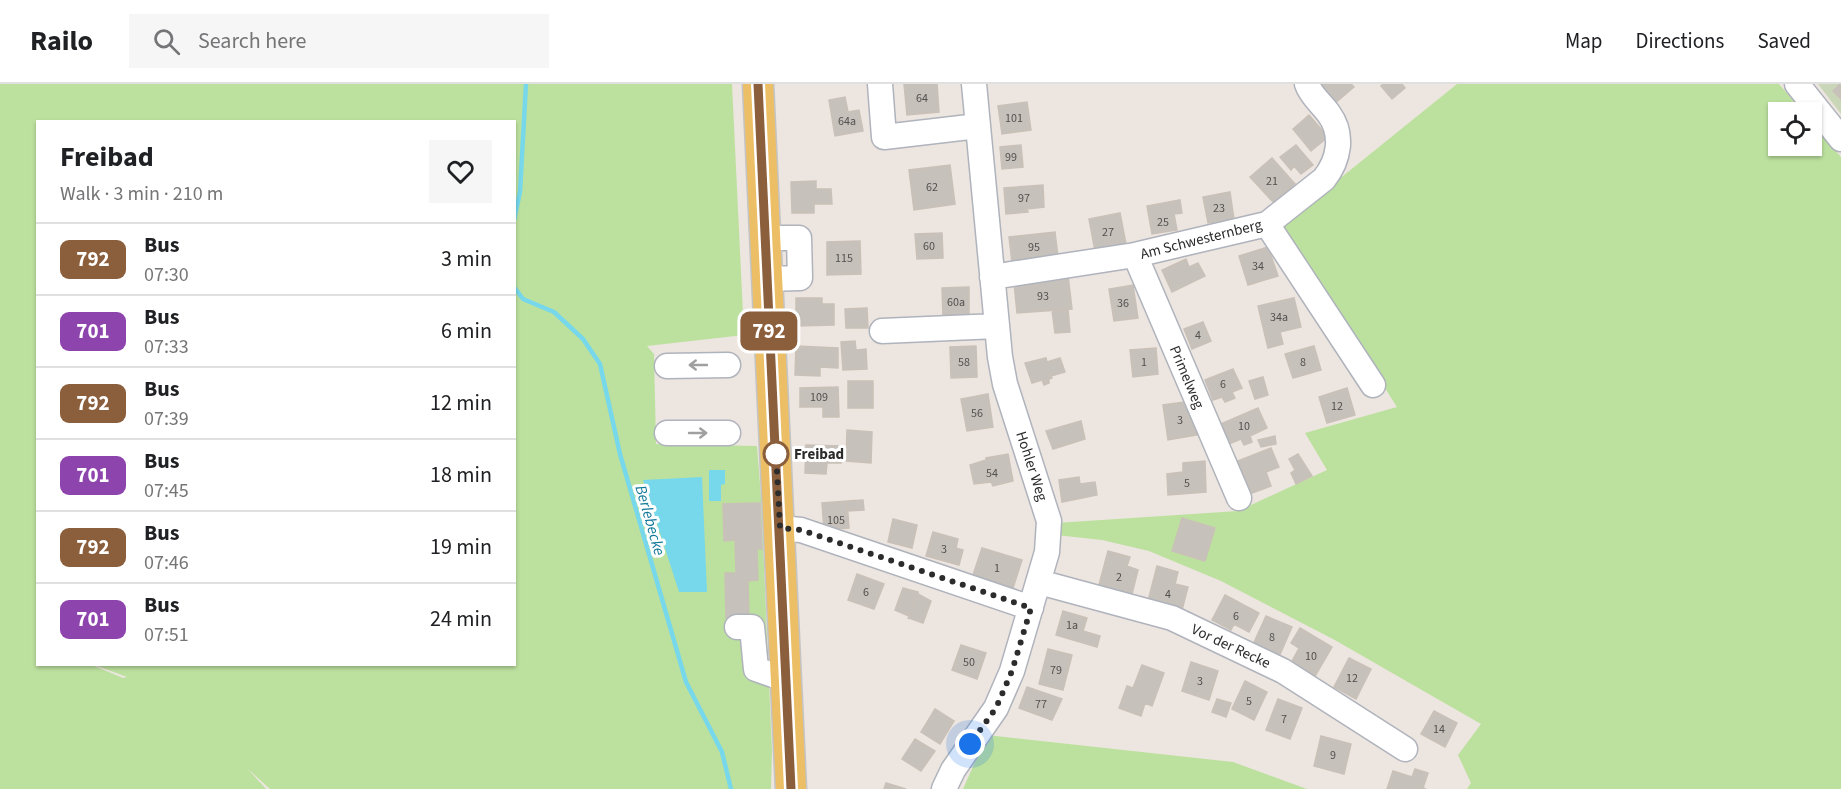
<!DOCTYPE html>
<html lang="en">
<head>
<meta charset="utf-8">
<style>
  :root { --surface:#fff; --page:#f6f6f6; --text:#202124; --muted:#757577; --line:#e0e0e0 }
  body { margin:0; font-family:"Source Sans 3",sans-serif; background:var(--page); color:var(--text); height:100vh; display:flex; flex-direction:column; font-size:22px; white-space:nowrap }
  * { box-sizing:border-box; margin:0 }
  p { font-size:20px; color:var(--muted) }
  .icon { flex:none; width:33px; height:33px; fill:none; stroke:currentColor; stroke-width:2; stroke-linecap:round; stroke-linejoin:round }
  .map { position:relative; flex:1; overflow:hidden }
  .side { position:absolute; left:36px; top:36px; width:480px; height:546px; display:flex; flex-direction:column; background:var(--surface); border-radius:0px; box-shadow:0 2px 4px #0004 }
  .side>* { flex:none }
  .badge { padding:0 12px; border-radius:9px; font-size:21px; line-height:39px }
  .buttons { position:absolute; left:1768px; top:18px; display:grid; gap:12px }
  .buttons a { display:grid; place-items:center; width:54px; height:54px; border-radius:0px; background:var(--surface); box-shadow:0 2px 4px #0004; font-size:30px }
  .you { position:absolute; width:30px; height:30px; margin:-15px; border:4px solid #fff; border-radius:50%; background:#1a73e8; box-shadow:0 0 0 9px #1a73e833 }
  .map>.badge { position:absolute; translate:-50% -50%; box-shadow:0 0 0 3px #fff }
  .round { display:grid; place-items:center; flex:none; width:63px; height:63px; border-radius:0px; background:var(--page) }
  .summary { display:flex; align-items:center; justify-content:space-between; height:102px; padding:0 24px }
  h1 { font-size:28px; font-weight:700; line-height:45px }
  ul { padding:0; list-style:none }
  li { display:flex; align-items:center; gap:18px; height:72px; padding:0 24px; border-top:2px solid var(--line) }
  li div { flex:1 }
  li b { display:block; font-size:22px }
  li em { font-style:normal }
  li .badge { min-width:66px; font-weight:700; text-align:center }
  header { display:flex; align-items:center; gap:36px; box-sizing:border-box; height:84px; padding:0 30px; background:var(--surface); border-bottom:2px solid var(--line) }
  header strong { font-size:28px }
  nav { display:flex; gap:33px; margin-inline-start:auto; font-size:21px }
  .search { width:420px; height:54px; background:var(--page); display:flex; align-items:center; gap:15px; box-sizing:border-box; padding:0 21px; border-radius:0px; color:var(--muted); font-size:22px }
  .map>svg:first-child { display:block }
  .green { fill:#bce19e; fill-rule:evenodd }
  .cemetery { fill:#c9d6b7 }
  .water { fill:#76d8ea }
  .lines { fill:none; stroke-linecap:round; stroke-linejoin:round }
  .stream { stroke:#76d8ea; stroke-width:4.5 }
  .building { fill:#c6c1ba; stroke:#c9c1b8; stroke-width:1.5 }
  .minor-casing { stroke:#afb3bc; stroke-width:27 }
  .major-casing { stroke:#c4c4c4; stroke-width:33 }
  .minor { stroke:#fff; stroke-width:24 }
  .major { stroke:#ecbe65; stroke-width:30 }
  .oneway { stroke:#a0a0a0 }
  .line-casing { stroke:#fff; stroke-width:14 }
  .line { stroke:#8b5e3c; stroke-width:9 }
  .walk { stroke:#2c2c2c; stroke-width:6; stroke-dasharray:0 10.8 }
  .stop-dot { fill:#fff; stroke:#8b5e3c; stroke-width:3 }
  .labels { text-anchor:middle; stroke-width:6; stroke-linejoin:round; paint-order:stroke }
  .number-label { font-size:12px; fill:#525150 }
  .street-label { font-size:15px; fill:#2c2c2c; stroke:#fff }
  .stop-label { font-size:15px; font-weight:bold; fill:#2c2c2c; stroke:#fff; text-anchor:start }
  .water-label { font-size:16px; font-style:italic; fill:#137999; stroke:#fff }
</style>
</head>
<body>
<header>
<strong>Railo</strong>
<div class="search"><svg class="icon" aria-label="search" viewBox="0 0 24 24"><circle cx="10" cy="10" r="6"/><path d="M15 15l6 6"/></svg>Search here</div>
<nav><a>Map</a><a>Directions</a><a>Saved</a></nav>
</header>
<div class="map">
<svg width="1841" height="705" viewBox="0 0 1841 705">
  <rect width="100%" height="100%" fill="#ede5df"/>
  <path class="green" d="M0 0H732L744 251 647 262 654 270 656 360 757 362 761 413 772 667 771 705H270L247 684 266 705H0ZM38 38H514V580L95 581 127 593 123 594 92 581 38 580Z
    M1457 0H1779L1803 28H1779V62H1812V39L1841 73V705H1467L1471 699 1458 671 1481 640 1333 555 1221 497 1149 467 1102 456 1056 451V439L1238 427 1327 386 1305 349 1397 323 1281 142Z
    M987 651 1233 678 1307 705H963Z"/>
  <path class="cemetery" d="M1818 0H1841V30Z"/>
  <path class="water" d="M709 386H725V400L721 401V417H709Z
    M702 393 707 508H679L643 396Z"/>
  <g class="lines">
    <path class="stream" d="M514 136 520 108 526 0
      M514 203 523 215 554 228 583 255 600 280 620 370 686 598 722 668 731 705"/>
  </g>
  <path class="building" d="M904 0H937L939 28 907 31Z
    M1323 0H1351L1354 3 1334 20 1320 3Z
    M1383 0H1402L1405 4 1392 15 1381 2Z
    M1840 0H1841V15L1833 7Z
    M845 13 848 28 859 26 863 47 835 52 829 16Z
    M1027 18 1031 46 1002 50 998 22Z
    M1309 31 1328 53 1311 67 1293 45Z
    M1021 61 1023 83 1002 85 1000 63Z
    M1296 61 1313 81 1301 90 1294 82 1291 86 1280 73Z
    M1272 74 1295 100 1274 119 1250 93Z
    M950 81 955 120 914 126 909 86Z
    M816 97V105H831L832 120H814V129H792L791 98Z
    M1043 101 1044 123 1027 125 1028 128 1006 130 1004 104Z
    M1230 108 1234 135 1208 139 1203 113Z
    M1180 116 1182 129 1174 130 1177 146 1152 150 1147 122Z
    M1120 129 1126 160 1095 167 1089 135Z
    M1055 148 1058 173 1012 178 1009 153Z
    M942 149 943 174 917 175 915 150Z
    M860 157 861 190 827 191V158Z
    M1268 163 1278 192 1248 201 1239 172Z
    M1186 175 1189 183 1198 179 1205 192 1172 208 1162 186Z
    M1068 191 1072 225 1017 229 1014 199Z
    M1133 201 1138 234 1114 237 1109 205Z
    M969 203V232L943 233 942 204Z
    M796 214H822V220H834V241L796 242Z
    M1294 214 1301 243 1280 248 1283 260 1268 264 1258 222Z
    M867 224 868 244H846L845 225Z
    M1068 225 1070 248 1055 249 1052 226Z
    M1203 238 1211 257 1192 265 1184 245Z
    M855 257 856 266 866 265 867 285 843 286 841 258Z
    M796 262 838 264V284L820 283V292L795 291Z
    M976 262 977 293 951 294 950 263Z
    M1314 262 1321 286 1293 294 1285 270Z
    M1156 264 1158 290 1133 293 1130 266Z
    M1046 274 1047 278 1060 274 1065 288 1051 292 1052 294 1049 295V299L1044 301 1042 296 1032 299 1025 279Z
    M1233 285 1242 304 1232 308 1235 314 1225 318 1222 313 1213 316 1205 296Z
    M1263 293 1268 311 1255 315 1249 297Z
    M848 297H873V324H848Z
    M838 303 839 333H823V323H800V304Z
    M1347 304 1355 331 1327 339 1319 313Z
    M988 310 993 343 967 347 961 315Z
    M1192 317 1197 351 1168 356 1163 321Z
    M1258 324 1267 344 1250 352 1252 358 1244 361 1241 355 1229 360 1221 340Z
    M1081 337 1085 355 1053 365 1046 347Z
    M847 346 872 348 871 379 846 377Z
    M1275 352 1276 360 1261 363 1258 356Z
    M806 361 842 362 841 379H827L826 390 805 389Z
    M1271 364 1279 383 1266 388 1271 402 1252 409 1238 377Z
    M1008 370 1013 397 993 402 991 398 974 400 970 381 986 376V374Z
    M1298 370 1312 392 1296 400 1291 389 1295 386 1289 375Z
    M1205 377 1206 408 1168 411 1167 390 1183 388V379Z
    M1079 393 1080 400 1095 398 1097 411 1062 418 1059 396Z
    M863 416 864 426 847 427V417Z
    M847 417 849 444 824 446 822 419Z
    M760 419 762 465H757L758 496 748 497 749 533 726 534 725 489H736L735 456 724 457 723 420Z
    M1182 434 1215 444 1205 477 1172 467Z
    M893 435 917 441 912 464 888 458Z
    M933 448 958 455 956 464 963 466 959 481 926 472Z
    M982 464 1022 476 1013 504 973 491Z
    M1108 467 1130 473 1127 482 1138 486 1132 510 1099 501Z
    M1157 482 1178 488 1175 500 1188 503 1182 526 1148 517Z
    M857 490 884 500 874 525 848 516Z
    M903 504 918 508 908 535 909 532 895 526Z
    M918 508V510L931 517 923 539 909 534 908 535Z
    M1225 511 1259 529 1249 548 1234 540 1231 546 1212 536Z
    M1063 527 1087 534 1083 547 1100 552 1097 563 1056 551Z
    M1266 532 1292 543 1278 575 1252 563Z
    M1300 544 1332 563 1314 594 1290 581 1299 564 1291 559Z
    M961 561 986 569 977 595 952 586Z
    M1048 565 1072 571 1063 606 1039 600Z
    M1349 574 1371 585 1356 615 1334 603Z
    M1191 578 1218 587 1209 616 1182 607Z
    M1142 581 1164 589 1152 622 1145 619 1141 632 1119 624 1127 602 1133 604Z
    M1245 597 1267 608 1254 636 1232 625Z
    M1027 603 1062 615 1052 636 1019 624Z
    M1217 615 1231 619 1226 633 1212 628Z
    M1278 615 1302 624 1290 655 1266 646Z
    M935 625 954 637 940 660 921 648Z
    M1434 627 1457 639 1445 663 1421 650Z
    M1321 652 1351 660 1344 690 1314 682Z
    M915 655 935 667 921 687 902 675Z
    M1415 685 1428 689 1423 704 1426 705H1387L1393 687 1412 693Z
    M886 699 906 705H884Z"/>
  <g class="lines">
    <g class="minor-casing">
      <path id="minor" d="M880 0 884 53 978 42
        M1797 0 1841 55
        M1267 140 1373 301
        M765 154H799L800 194 767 195
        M1135 171 1239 414
        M992 193 1135 171 1267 140 1324 95C1339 76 1344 51 1329 30 1322 20 1311 12 1307 0
        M882 247 997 242
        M667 282 728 281
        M667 349H728
        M780 444 801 446 1031 524
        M1039 498 1172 534 1283 587 1405 665
        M737 543H752L756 585 787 596
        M944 705 953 686 996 624 1012 587 1047 468 1049 437 1005 300 1000 273 974 0"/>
    </g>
    <g class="major-casing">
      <path id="major" d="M758 0 791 705"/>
    </g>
    <use href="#minor" class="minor"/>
    <use href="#major" class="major"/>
  </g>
  <defs><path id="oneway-shaft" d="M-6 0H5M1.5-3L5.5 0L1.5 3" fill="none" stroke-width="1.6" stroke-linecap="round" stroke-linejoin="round" transform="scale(1.5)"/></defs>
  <g class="oneway">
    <use href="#oneway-shaft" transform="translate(698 281) rotate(180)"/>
    <use href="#oneway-shaft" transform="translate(698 349)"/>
  </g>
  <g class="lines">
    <g class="line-casing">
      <path id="line" d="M758 0 791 705"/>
    </g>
    <use href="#line" class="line"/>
    <path class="walk" d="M776 370V368L780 444 801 446 1031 524 1012 587 996 624 970 660"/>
  </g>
  <circle class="stop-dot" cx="776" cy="370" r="12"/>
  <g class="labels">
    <g class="number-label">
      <text x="922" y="18">64</text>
      <text x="1014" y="38">101</text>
      <text x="847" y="41">64a</text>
      <text x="1011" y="77">99</text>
      <text x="1272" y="101">21</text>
      <text x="932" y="107">62</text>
      <text x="1024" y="118">97</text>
      <text x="1219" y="128">23</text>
      <text x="1163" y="142">25</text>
      <text x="1108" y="152">27</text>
      <text x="929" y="166">60</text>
      <text x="1034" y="167">95</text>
      <text x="844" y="178">115</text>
      <text x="1258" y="186">34</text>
      <text x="1043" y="216">93</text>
      <text x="956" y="222">60a</text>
      <text x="1123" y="223">36</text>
      <text x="1279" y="237">34a</text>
      <text x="1198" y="255">4</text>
      <text x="964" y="282">58</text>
      <text x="1144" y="282">1</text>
      <text x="1303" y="282">8</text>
      <text x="1223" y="304">6</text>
      <text x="819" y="317">109</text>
      <text x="1337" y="326">12</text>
      <text x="977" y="333">56</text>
      <text x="1180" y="340">3</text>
      <text x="1244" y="346">10</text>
      <text x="992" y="393">54</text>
      <text x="1187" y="403">5</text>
      <text x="836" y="440">105</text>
      <text x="944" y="469">3</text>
      <text x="997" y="488">1</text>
      <text x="1119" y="497">2</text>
      <text x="866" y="512">6</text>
      <text x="1168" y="514">4</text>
      <text x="1236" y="536">6</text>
      <text x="1072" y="545">1a</text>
      <text x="1272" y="557">8</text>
      <text x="1311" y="576">10</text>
      <text x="969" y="582">50</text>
      <text x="1056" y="590">79</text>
      <text x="1352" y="598">12</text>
      <text x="1200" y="601">3</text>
      <text x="1249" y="621">5</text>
      <text x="1041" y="624">77</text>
      <text x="1284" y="639">7</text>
      <text x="1439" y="649">14</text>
      <text x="1333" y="675">9</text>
    </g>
    <g class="street-label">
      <text transform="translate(1201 155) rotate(-14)" y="5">Am Schwesternberg</text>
      <text transform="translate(1187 293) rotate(67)" y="5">Primelweg</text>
      <text transform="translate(1032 382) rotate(72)" y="5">Hohler Weg</text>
      <text transform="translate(1231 562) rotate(25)" y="5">Vor der Recke</text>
    </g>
    <g class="stop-label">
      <text x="794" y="375">Freibad</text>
    </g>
    <g class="water-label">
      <text transform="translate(651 436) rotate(74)" y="6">Berlebecke</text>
    </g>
  </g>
</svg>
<div class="buttons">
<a><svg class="icon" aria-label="locate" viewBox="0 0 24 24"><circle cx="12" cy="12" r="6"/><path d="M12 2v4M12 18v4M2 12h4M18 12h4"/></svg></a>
</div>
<div class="you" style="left:970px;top:660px"></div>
<b class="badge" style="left:769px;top:247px;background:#8b5e3c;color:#fff">792</b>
<section class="side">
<div class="summary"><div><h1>Freibad</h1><p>Walk · 3 min · 210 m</p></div><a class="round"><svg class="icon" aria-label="heart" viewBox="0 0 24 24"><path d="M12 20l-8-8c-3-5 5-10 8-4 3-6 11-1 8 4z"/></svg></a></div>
<ul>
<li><span class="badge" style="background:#8b5e3c;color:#fff">792</span><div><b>Bus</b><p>07:30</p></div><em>3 min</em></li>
<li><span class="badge" style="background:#8e44ad;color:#fff">701</span><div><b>Bus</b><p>07:33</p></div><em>6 min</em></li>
<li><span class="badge" style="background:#8b5e3c;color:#fff">792</span><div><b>Bus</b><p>07:39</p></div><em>12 min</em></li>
<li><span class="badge" style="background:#8e44ad;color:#fff">701</span><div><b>Bus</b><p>07:45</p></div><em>18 min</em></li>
<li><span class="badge" style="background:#8b5e3c;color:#fff">792</span><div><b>Bus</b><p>07:46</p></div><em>19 min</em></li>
<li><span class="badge" style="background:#8e44ad;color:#fff">701</span><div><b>Bus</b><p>07:51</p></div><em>24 min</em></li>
</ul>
</section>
</div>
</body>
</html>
